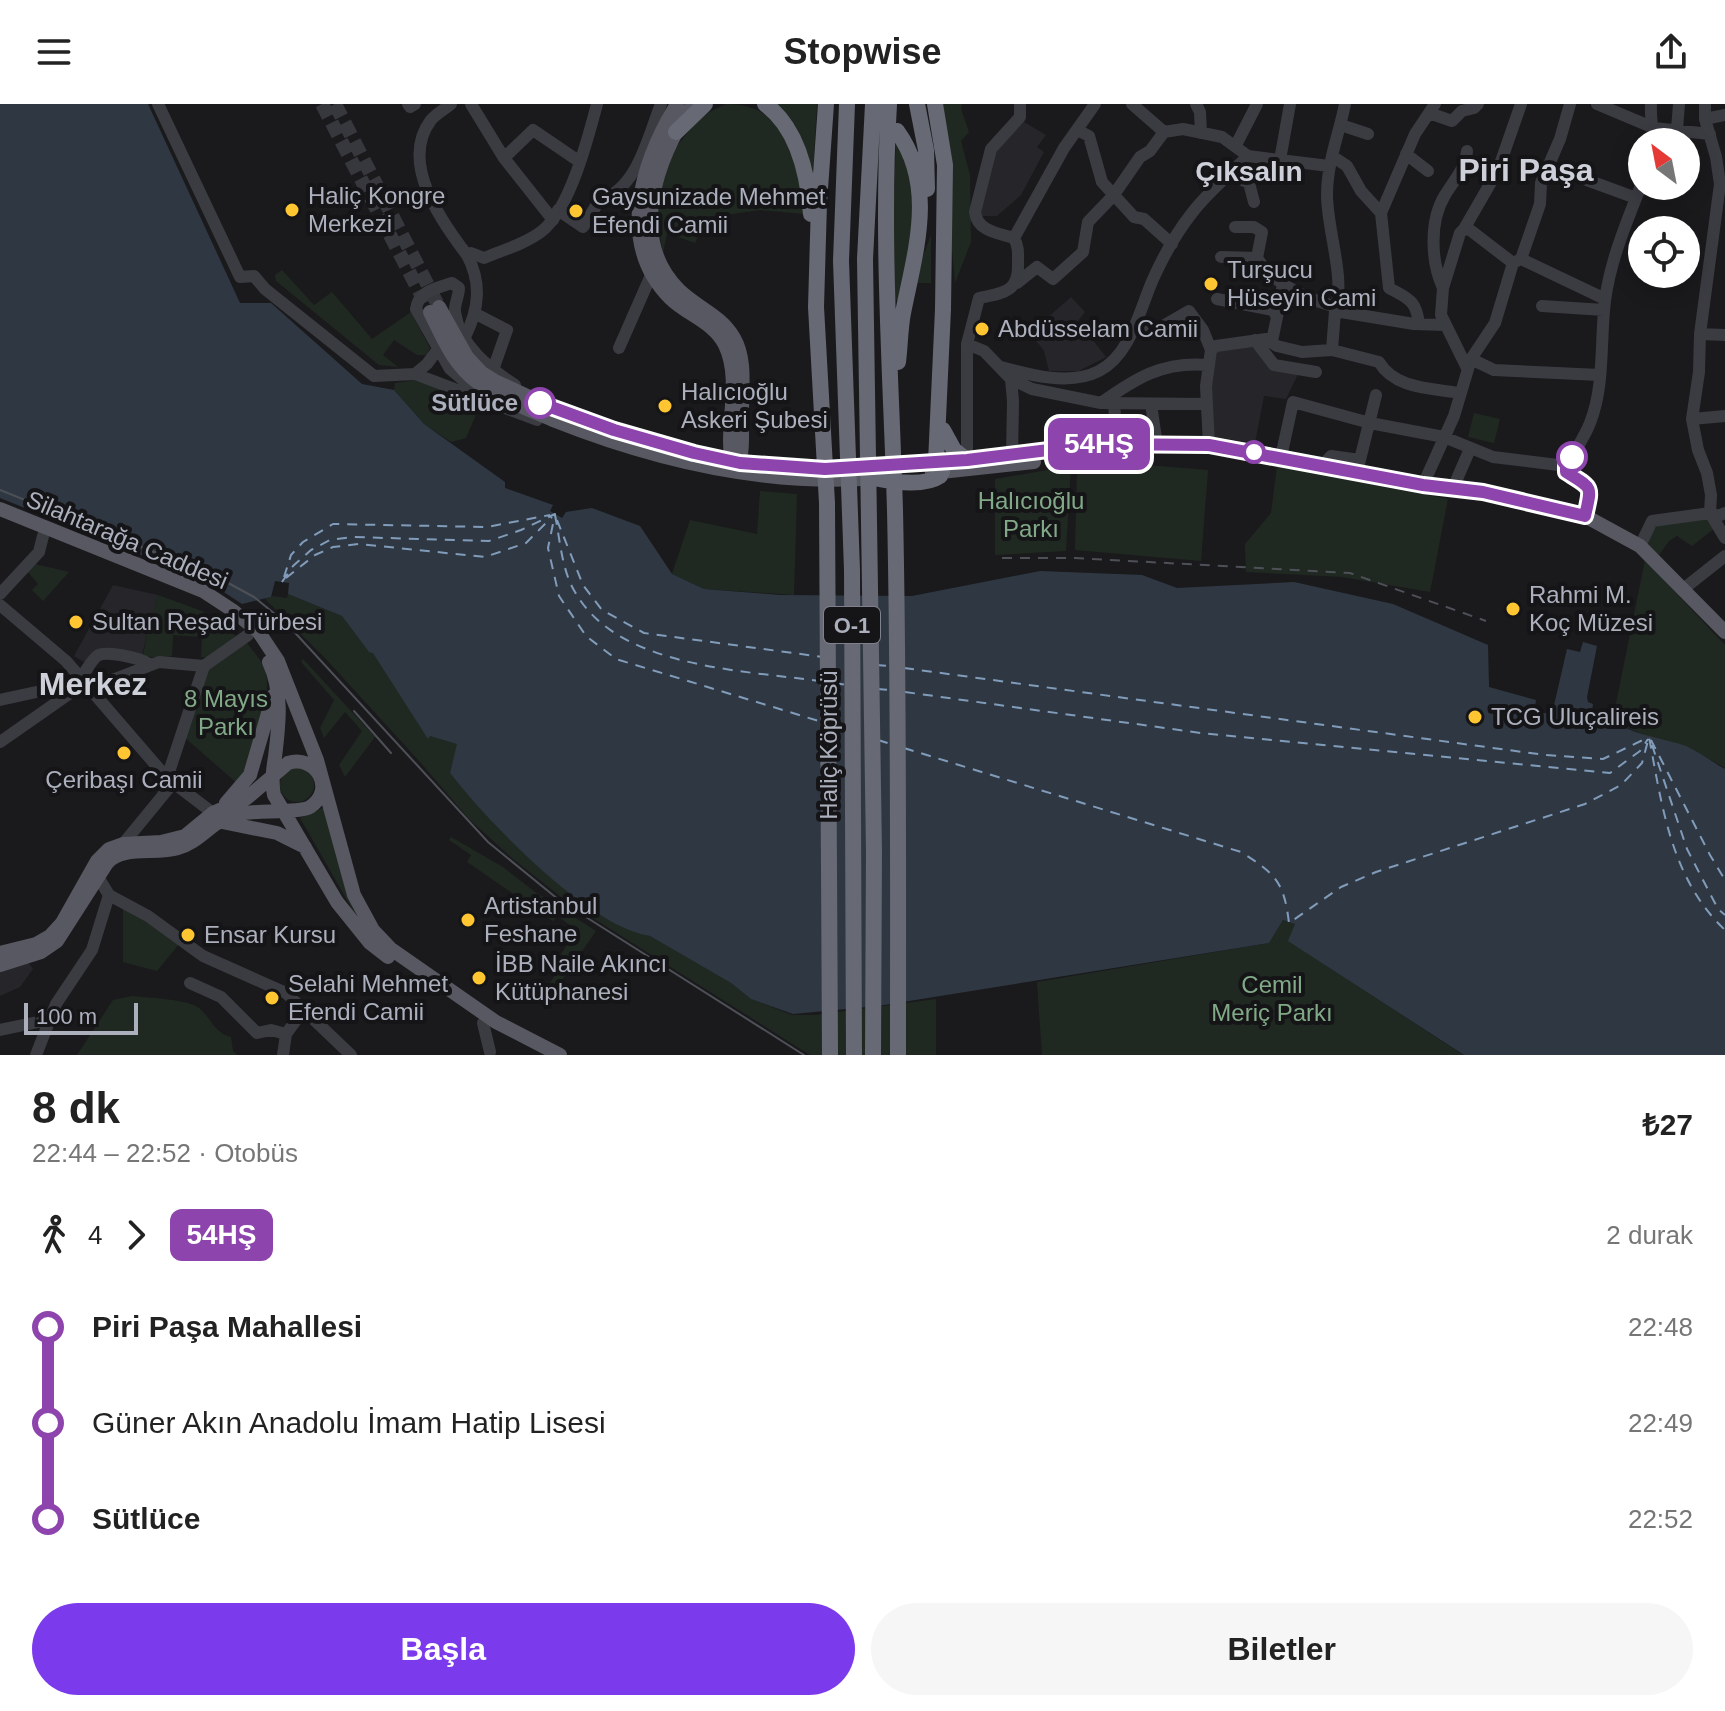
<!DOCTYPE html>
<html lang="tr">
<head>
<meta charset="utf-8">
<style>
  :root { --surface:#fff; --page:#f6f6f6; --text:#222; --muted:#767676; --accent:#7c3aed }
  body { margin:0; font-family:Arial,sans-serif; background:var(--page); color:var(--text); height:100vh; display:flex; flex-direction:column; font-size:30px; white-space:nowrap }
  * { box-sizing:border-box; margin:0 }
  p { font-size:26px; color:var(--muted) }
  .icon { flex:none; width:44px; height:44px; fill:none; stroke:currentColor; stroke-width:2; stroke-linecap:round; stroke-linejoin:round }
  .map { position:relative; height:951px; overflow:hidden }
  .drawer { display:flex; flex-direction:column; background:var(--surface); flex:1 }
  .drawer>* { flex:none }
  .badge { padding:0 16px; border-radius:12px; font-size:28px; line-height:52px }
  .needle { width:52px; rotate:328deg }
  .fabs { position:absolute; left:1628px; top:24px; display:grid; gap:16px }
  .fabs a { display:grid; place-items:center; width:72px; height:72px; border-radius:50%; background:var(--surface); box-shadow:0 4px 20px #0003; font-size:40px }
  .scale { position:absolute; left:24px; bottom:20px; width:114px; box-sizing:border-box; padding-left:8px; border:4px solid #acb0bd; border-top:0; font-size:22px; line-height:28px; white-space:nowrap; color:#acb0bd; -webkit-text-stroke:6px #151518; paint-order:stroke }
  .map>.badge { position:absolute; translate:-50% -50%; box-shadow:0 0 0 4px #fff }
  .legs { display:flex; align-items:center; gap:12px; height:88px; padding:0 32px; font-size:26px }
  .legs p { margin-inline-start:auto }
  .head { display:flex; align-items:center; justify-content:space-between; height:136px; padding:0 32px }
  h1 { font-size:44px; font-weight:700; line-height:60px }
  .primary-button { display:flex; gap:16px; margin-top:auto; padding:16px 32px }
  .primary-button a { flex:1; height:92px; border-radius:48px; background:var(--accent); color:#fff; font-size:32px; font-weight:700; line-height:92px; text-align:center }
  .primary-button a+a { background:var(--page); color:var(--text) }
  ul { padding:0 32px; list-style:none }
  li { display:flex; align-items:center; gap:28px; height:96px; font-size:30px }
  li i { display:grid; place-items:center; width:12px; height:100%; margin:0 10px; background:currentColor }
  li i::after { content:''; width:20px; height:20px; margin:-10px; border:6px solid; border-radius:50%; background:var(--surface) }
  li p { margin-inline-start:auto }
  li:first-child i { background:linear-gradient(#0000 50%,currentColor 0) }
  li:last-child i { background:linear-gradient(currentColor 50%,#0000 0) }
  header { display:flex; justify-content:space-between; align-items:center; height:104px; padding:0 32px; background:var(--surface); font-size:36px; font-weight:700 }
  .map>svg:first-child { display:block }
  .built { fill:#26262a }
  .green { fill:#202921 }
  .water { fill:#2f3842 }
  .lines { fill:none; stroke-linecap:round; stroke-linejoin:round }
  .ferry { stroke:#819cba; stroke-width:2; stroke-dasharray:10 8; stroke-linecap:butt }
  .major-tunnel { stroke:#37383d; stroke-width:14; stroke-dasharray:14 7; stroke-linecap:butt }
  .minor { stroke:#3b3c42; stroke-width:12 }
  .major { stroke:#575861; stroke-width:14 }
  .highway { stroke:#676974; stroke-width:16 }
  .tram { stroke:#4e5057; stroke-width:2 }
  .rail { stroke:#4e5057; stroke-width:2; stroke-dasharray:10 8; stroke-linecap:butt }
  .line-1-casing { stroke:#fff; stroke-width:18 }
  .line-1 { stroke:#8e44ad; stroke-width:12 }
  .poi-dot { fill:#ffc631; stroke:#151518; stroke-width:3 }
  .stop-1-dot { fill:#fff; stroke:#8e44ad; stroke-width:4 }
  .labels { text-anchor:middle; stroke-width:8; stroke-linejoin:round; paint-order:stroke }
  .shield { fill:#151518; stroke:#7f828c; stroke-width:2 }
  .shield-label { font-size:22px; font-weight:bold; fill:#acb0bd }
  .poi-label { font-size:24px; fill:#acb0bd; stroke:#151518; text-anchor:start }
  .stop-label { font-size:24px; font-weight:bold; fill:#acb0bd; stroke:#151518; text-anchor:end }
  .park-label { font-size:24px; fill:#82a987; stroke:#151518 }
  .street-label { font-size:24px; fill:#acb0bd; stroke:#151518 }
  .quarter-label { font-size:28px; font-weight:bold; fill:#cdd0d9; stroke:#151518 }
  .district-label { font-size:32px; font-weight:bold; fill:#cdd0d9; stroke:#151518 }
</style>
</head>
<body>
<header><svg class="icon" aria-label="menu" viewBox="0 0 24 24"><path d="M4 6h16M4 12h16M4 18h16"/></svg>Stopwise<svg class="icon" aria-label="share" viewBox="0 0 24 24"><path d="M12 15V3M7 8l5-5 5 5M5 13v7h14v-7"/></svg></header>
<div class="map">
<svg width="1725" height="951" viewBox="0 0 1725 951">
  <rect width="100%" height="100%" fill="#1a1a1d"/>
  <path class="built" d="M1019 15 1046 31 1037 43 1044 48 1021 91 997 112H980L991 45Z
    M1071 193 1085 208 1078 217 1106 253 1079 267H1049L1044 247 1030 229Z
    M1255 236 1274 261 1300 266 1286 295 1264 292 1255 339 1207 332 1211 246Z
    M113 481 158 491 147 528 142 552 100 546 89 561 74 552Z
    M26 855 33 865 20 883 0 892V863Z"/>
  <path class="green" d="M726 0C790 0 799 59 804 110L760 106 705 114 695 139 667 129 663 149 658 119V90L675 45 699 13Z
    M776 0H817L813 68 795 21Z
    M939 0H962L961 5 969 28 961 37 970 71 971 138 955 179Z
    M896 36 911 67 915 111 901 195 894 197 893 120Z
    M931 131V179H913Z
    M282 166 314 201 332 188 372 235 411 208 430 244 426 251H417L394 236 383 251 398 263 379 261 276 177 275 171Z
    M417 276 480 301 466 334 451 338 424 320 394 286 395 279Z
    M1474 309 1500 315 1494 339 1468 333Z
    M1145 361 1208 366 1201 457 1075 446 1077 367H1145Z
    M1071 362 1066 447 995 451V375Z
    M1277 362 1448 395 1430 488 1342 473 1246 468 1245 440 1271 409Z
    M760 387 797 390 794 491 704 485 672 470 690 416 757 430Z
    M1707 412 1715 424 1692 442 1677 432 1669 437 1659 451 1645 439 1653 420Z
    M1645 456 1725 541V664L1690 644 1649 633 1618 620 1611 624Z
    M35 460 69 468 43 497 32 486 38 480 27 467Z
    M288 490 342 512 369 548H373L428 634 430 632 458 640 450 669C488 717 589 823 650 832L731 879 751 895 792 911H815L936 895V951H810L566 797 512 754 469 715 420 658 324 553 265 495 273 492 287 494Z
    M158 491 202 507 236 532 209 554 201 553 202 533 173 531 172 552 158 554 143 552 147 528Z
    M244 535C251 545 261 555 265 566 274 591 250 658 238 680L183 632 203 560Z
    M303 555 375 633 345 673 339 661 362 627 345 608 324 634 320 624 334 596 301 558Z
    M280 681a17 17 0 1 1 34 0a17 17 0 1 1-34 0Z
    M325 703 358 810H355L300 714Z
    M451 733 503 763 535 788 596 827 542 905V898L539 894 567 855 561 850 577 826 557 812 553 817 467 758 471 751 449 736Z
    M123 803 180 839 157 867 123 858Z
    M1283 816 1295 820 1289 837 1463 951H1042L1037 878 1269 839Z
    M132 892C148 894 188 895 199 904 212 915 214 929 231 933L233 947 237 951H77L113 896Z"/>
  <path class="water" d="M0 0H148L240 199H271L362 280 394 286 424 320 505 378V384L553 401 550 407 562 414 566 408 592 404 640 422 672 470 704 485 780 491 912 492 1040 467 1142 471 1177 484 1294 478 1393 500 1488 541 1489 583 1536 596 1534 608 1552 610 1567 545 1580 548 1583 538 1597 542 1587 593 1588 598 1593 600 1590 620 1611 624 1618 620C1639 632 1663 634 1686 642 1700 648 1712 658 1725 665V951H1464L1288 837 1295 820 1283 816 1269 839 878 902 793 910 751 895 731 879 650 832C589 823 488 718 450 669L457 640 430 632 428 635 373 549 369 548 342 512 288 490 289 479 275 477 271 493 242 500 207 477 0 394Z"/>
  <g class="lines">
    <path class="ferry" d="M555 411C560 436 562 467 575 488 618 564 742 566 819 577
      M557 416 583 481 602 506 644 529 823 553
      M284 473 291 451 303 438 333 420 487 423 550 411
      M286 474 315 451 333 443 359 440 485 453 526 439 552 413
      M282 478 293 462 311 446 330 436 353 433 489 437 521 426 555 410 548 444 559 492 586 532 616 555 822 618
      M876 561 890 562
      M904 564 1545 651 1603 655 1647 634
      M834 579 847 581
      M877 585 891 586
      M905 588 1201 629 1610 669 1640 647 1648 635
      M878 636 891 640
      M1651 636 1710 751 1725 776
      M1652 641 1687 745 1718 805 1725 811
      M904 644 1241 748C1276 770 1284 778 1289 819L1341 783 1376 768 1585 700 1621 681 1642 659 1649 633C1662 702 1671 775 1725 826"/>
    <path class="major-tunnel" d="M322 0 430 208
      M335 0 439 203"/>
    <path class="minor" d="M158 0 240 173 254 172 265 185 374 272 415 270 537 316
      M408 0 410 3 415 0
      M451 0C445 5 436 10 431 16 399 58 441 117 467 151L471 149 484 154C503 146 525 140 542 127 570 105 588 34 597 0
      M471 0 504 54 553 116
      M1132 0 1164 28
      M1196 0 1200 8 1201 29
      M1597 0 1654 24 1710 30
      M1651 0C1650 14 1654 24 1651 38
      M1705 0V15L1716 53 1720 80 1700 230 1699 268 1692 315 1698 346 1707 369 1711 391 1710 409 1718 412 1725 409
      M1429 9 1452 17 1462 7 1474 4 1478 0
      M1705 15 1725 11
      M1341 21 1368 30
      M1677 25 1679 0
      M1077 26 1089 32 1102 78 1134 113 1144 115 1172 140
      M1164 28 1183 25 1222 33 1248 52 1329 62
      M1236 41 1257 0
      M1406 50 1428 67
      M1332 52 1347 62 1361 87 1381 109
      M504 54 533 26 580 58
      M1280 56 1290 0
      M1230 70 1249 79 1254 98
      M1576 72 1636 94
      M558 106 583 123 599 97C638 84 647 35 661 0
      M1235 123H1254L1262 128 1257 154C1275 181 1306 195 1337 203
      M1464 125 1498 66 1521 0
      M1014 134C1019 143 1018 150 1018 160 1019 189 1002 189 979 194L967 240 984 247 1011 275 1032 285 1101 299 1207 300
      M1014 134C998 129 977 127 975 108L991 45 1020 13V0
      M1014 134 1064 44 1095 0
      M1221 153 1257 154
      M1521 155 1605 195
      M1513 159 1521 155 1540 100 1541 79 1560 35 1570 0
      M1017 179 1037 163 1053 175 1083 148 1088 118 1113 92 1140 53 1150 47 1164 28
      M1443 184 1441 211 1467 264
      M1217 195 1273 206 1277 213 1272 237
      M1542 202 1604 206
      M1335 207C1346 175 1327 126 1327 91 1327 59 1339 30 1345 0
      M476 210 507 226 493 266
      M1277 213 1283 180
      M1419 220C1416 196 1409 195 1389 184L1381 109 1415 30 1435 0
      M1134 223 1151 229 1189 207 1203 226 1211 246
      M1700 230 1725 231
      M465 233C479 205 482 179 467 151
      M1255 236 1274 261 1316 268
      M619 244 652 169
      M1332 246 1335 207 1414 220 1446 221
      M1471 255 1494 266 1600 271
      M1001 263C1030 271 1070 282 1099 267 1132 250 1140 203 1154 173 1164 151 1177 128 1192 109 1208 88 1230 70 1248 52
      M415 270 427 260 438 245
      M1011 275 1013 297 1012 351
      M481 291 450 265 416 205C418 187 437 184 452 179L459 184C459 192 454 201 455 208 460 242 489 264 515 281
      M1101 299C1136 274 1163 257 1208 261
      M1114 299 1117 341
      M1151 300 1157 341
      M1692 315 1725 312
      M1209 341 1206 282 1211 246 1216 242 1266 235 1277 242 1302 248 1332 246 1379 258C1395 285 1431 284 1459 289
      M1281 353 1293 298 1370 319 1444 333 1493 353 1566 362
      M967 356V240
      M1323 361 1331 352 1360 356
      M1357 368 1376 291
      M1423 381 1454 312 1471 255 1495 219 1513 159 1470 126 1464 125 1460 129 1443 184C1431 158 1429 117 1445 91 1454 76 1466 64 1467 47
      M1453 384 1470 345
      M1585 412C1592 381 1593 385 1566 368V362C1574 349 1584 334 1590 319 1605 281 1600 237 1605 197 1610 157 1627 117 1642 79
      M1640 442 1652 417 1710 409 1725 434
      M1682 486 1725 452
      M0 490 39 448 43 432
      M0 501 66 557 167 674 213 709
      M81 574C86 567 91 557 97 552 106 546 140 554 149 560
      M0 596 64 582 73 587
      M0 638 73 587 91 584 159 558 204 562
      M167 674 204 562 248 531
      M123 740 173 679
      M98 773 109 791 148 812 203 852 286 889 351 951
      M190 879 221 893 257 929 271 926 286 930 305 904
      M483 919 490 948
      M0 926 48 916
      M36 951 56 900 92 846 109 791
      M283 951 286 930"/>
    <path class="major" d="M677 0C642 57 615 139 670 194 687 211 714 218 725 241 743 279 723 324 733 364
      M693 0C658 53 626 133 679 186 696 203 721 211 734 234 746 255 742 282 742 306 741 325 745 350 736 366
      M439 203 467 253 482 269 495 277 566 310 694 349 740 359 825 365 967 356 1097 340 1209 341 1246 346 1423 381 1483 388 1585 412 1640 442 1725 528
      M430 208C443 234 453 260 477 278 499 295 528 305 553 316 656 357 768 383 879 374
      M932 369 1034 358
      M0 405 203 487 232 506 258 527 278 557 317 656 354 791 373 826 391 845 496 918 560 951
      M269 558C283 588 279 620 275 653 273 665 271 678 274 691L337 798 370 839 388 853
      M226 699 250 671 273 592
      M222 718 277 729 305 743
      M0 849 36 840 50 832 62 819 97 757 109 745 123 740 161 738 185 732 213 709 247 694 288 659C315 650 337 685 310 703 301 709 253 706 237 710 213 715 201 738 178 744 156 751 123 741 107 759L57 837 41 848 0 861"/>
    <path class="highway" d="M765 0C798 24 808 72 811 110
      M826 0 819 99 816 203 827 399 830 951
      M847 0 841 157 852 466 854 951
      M889 0C881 135 891 271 895 406 899 587 898 769 898 951
      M917 0 926 46 927 85
      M935 0 945 61 943 205 936 358 942 368
      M897 27C937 82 915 148 903 209 900 225 900 242 898 258
      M676 28 705 0
      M943 326 954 346 967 356
      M874 374C893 378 924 383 940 372L942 358
      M873 951 874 748 865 155 873 0"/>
    <path class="tram" d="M0 386 219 474 254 493 286 519 488 738 559 796 804 951
      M354 607 391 649"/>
    <path class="rail" d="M1002 454H1075L1350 469 1486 517"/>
  </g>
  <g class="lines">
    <g class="line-1-casing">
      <path id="line-1" d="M540 299 614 326 694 349 740 359 825 365 967 356 1097 340 1209 341 1423 381 1483 388 1585 412C1592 381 1593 385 1566 368V362L1572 353"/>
    </g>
    <use href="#line-1" class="line-1"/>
  </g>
  <g class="poi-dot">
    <circle cx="292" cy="106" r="8"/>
    <circle cx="576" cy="107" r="8"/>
    <circle cx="1211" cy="180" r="8"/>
    <circle cx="982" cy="225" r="8"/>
    <circle cx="665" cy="302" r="8"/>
    <circle cx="1513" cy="505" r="8"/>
    <circle cx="76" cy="518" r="8"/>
    <circle cx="1475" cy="613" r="8"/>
    <circle cx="124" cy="649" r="8"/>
    <circle cx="468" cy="816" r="8"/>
    <circle cx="188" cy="831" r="8"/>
    <circle cx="479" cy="874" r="8"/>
    <circle cx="272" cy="894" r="8"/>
  </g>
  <g class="stop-1-dot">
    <circle cx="540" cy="299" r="14"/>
    <circle cx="1254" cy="348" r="10"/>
    <circle cx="1572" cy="353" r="14"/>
  </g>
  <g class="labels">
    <rect class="shield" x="824" y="503" width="56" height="36" rx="6"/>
    <g class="shield-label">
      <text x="852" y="529">O-1</text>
    </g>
    <g class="poi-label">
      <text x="308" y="100">Haliç Kongre<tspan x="308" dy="28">Merkezi</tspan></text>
      <text x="592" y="101">Gaysunizade Mehmet<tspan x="592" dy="28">Efendi Camii</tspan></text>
      <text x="1227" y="174">Turşucu<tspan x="1227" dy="28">Hüseyin Cami</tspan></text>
      <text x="998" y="233">Abdüsselam Camii</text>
      <text x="681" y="296">Halıcıoğlu<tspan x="681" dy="28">Askeri Şubesi</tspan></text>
      <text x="1529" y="499">Rahmi M.<tspan x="1529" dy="28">Koç Müzesi</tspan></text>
      <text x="92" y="526">Sultan Reşad Türbesi</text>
      <text x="1491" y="621">TCG Uluçalireis</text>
      <text x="124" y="684" text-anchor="middle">Çeribaşı Camii</text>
      <text x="484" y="810">Artistanbul<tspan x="484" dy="28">Feshane</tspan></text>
      <text x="204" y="839">Ensar Kursu</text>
      <text x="495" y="868">İBB Naile Akıncı<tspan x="495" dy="28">Kütüphanesi</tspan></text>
      <text x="288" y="888">Selahi Mehmet<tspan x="288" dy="28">Efendi Camii</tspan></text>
    </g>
    <g class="stop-label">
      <text x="518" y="307">Sütlüce</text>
    </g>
    <g class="park-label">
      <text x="1031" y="405">Halıcıoğlu<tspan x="1031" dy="28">Parkı</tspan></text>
      <text x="226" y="603">8 Mayıs<tspan x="226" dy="28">Parkı</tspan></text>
      <text x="1272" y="889">Cemil<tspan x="1272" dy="28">Meriç Parkı</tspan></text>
    </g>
    <g class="street-label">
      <text transform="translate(127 436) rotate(23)" y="8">Silahtarağa Caddesi</text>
      <text transform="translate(829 641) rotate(-90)" y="8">Haliç Köprüsü</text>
    </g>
    <g class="quarter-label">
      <text x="1249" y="77">Çıksalın</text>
    </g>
    <g class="district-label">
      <text x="1526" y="77">Piri Paşa</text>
      <text x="93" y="591">Merkez</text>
    </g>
  </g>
</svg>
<div class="fabs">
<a><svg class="needle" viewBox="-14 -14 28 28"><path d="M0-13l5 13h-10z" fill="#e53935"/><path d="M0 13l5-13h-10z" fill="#767676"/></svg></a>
<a><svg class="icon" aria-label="locate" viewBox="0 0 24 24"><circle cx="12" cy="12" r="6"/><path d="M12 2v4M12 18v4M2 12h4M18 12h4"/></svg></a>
</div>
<div class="scale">100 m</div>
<b class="badge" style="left:1099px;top:340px;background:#8e44ad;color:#fff">54HŞ</b>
</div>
<section class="drawer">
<div class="head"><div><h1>8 dk</h1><p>22:44 – 22:52 · Otobüs</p></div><b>₺27</b></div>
<div class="legs"><svg class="icon" aria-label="walk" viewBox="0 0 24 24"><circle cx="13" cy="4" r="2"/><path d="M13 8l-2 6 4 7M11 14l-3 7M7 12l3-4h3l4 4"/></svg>4<svg class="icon" aria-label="forward" viewBox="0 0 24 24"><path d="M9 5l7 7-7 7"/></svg><b class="badge" style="background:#8e44ad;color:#fff">54HŞ</b><p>2 durak</p></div>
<ul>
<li><i style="color:#8e44ad"></i><b>Piri Paşa Mahallesi</b><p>22:48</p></li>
<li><i style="color:#8e44ad"></i><span>Güner Akın Anadolu İmam Hatip Lisesi</span><p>22:49</p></li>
<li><i style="color:#8e44ad"></i><b>Sütlüce</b><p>22:52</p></li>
</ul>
<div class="primary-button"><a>Başla</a><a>Biletler</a></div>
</section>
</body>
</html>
